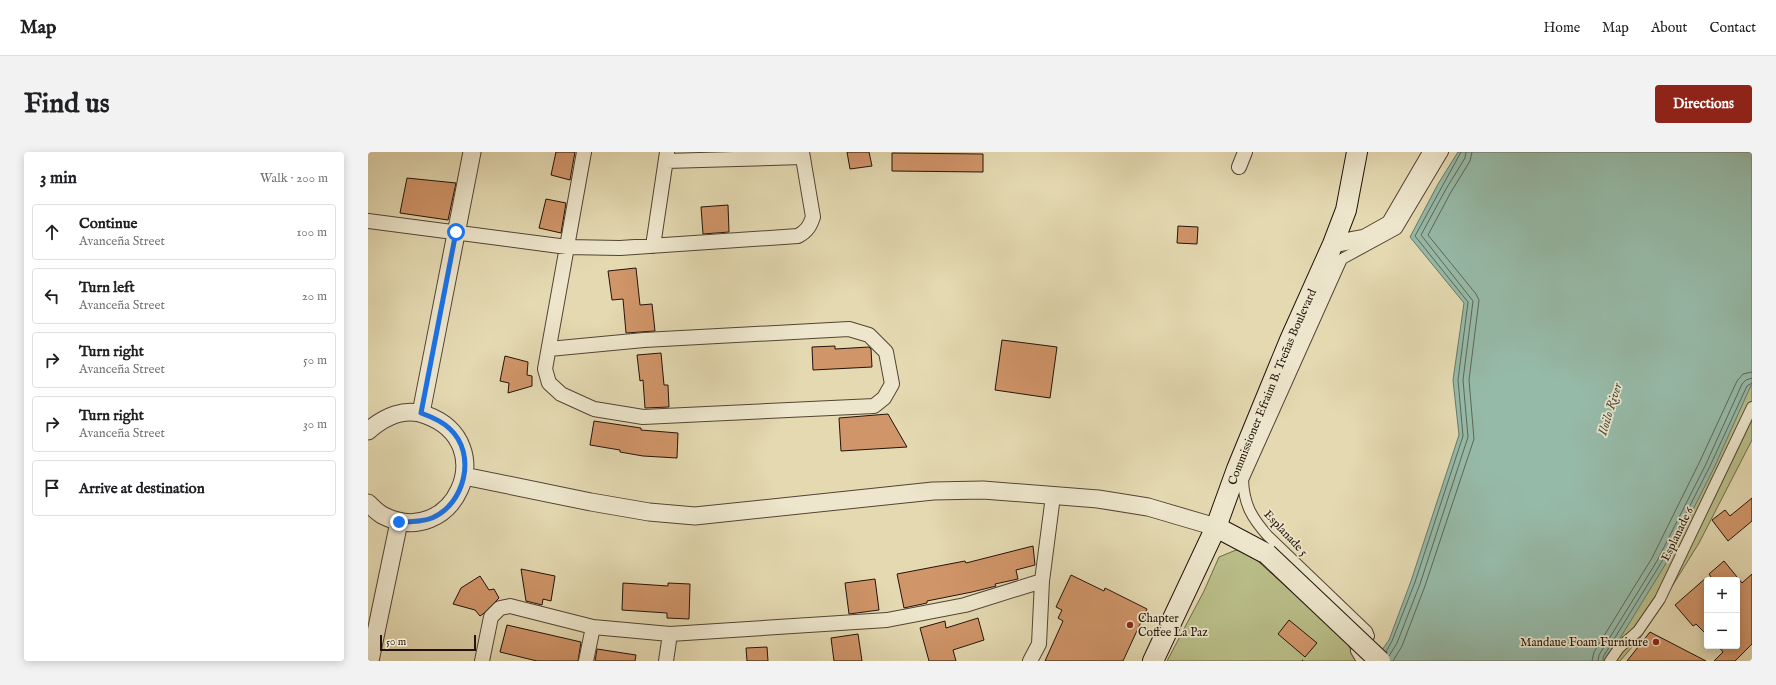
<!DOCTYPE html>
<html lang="en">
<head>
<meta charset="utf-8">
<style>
	body { margin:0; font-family:"IM FELL English",serif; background:#f2f2f2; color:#202124 }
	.controls { position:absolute; right:12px; bottom:12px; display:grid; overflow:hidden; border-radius:4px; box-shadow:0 2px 10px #0003 }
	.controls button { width:36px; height:36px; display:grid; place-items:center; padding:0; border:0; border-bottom:1px solid #e0e0e0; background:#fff; color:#202124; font:20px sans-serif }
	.scale { position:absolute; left:12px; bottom:10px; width:96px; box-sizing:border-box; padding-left:4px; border:2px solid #23130a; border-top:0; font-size:11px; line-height:14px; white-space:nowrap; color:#23130a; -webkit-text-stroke:3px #ede6cc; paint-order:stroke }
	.stop { position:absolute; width:12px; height:12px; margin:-9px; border:3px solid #1a73e8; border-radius:50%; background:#fff }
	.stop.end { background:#1a73e8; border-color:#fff; box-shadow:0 1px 4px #0008 }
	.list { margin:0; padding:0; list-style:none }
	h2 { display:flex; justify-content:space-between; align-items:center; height:52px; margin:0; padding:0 16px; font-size:17px }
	h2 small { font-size:13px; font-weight:400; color:#757577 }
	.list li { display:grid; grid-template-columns:26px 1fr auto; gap:12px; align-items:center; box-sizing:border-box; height:56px; margin:0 8px 8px; padding:0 8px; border:1px solid #e0e0e0; border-radius:4px }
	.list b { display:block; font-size:15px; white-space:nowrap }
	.list p { margin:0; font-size:13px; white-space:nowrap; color:#757577 }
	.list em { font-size:13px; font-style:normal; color:#757577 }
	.icon { flex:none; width:22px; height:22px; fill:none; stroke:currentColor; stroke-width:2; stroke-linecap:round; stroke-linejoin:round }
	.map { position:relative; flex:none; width:1384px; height:509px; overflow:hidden; border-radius:4px }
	header { display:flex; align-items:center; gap:24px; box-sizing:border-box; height:56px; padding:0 20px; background:#fff; border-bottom:1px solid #e0e0e0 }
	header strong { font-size:19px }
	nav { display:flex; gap:22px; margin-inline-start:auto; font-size:14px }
	.intro { display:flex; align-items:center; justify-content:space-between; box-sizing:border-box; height:96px; padding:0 24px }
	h1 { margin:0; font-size:28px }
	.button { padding:10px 18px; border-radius:4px; background:#8f2418; color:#fff; font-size:14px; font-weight:700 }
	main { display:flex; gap:24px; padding:0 24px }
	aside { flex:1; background:#fff; border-radius:4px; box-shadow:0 2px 10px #0003 }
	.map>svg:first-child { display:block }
	.green { fill:#b9be88; stroke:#6e6849 }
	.water { fill:#96baa8; stroke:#687769 }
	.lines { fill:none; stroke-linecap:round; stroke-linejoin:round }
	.shore { stroke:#5c6659; stroke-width:1 }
	.building { fill:#d09569; stroke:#23130a }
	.pedestrian-casing { stroke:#534434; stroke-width:12 }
	.minor-casing { stroke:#534434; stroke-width:16 }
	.tertiary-casing { stroke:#534434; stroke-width:19 }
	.secondary-casing { stroke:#23130a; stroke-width:22 }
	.path { stroke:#23130a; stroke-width:2.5; stroke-dasharray:1 2; stroke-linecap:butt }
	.pedestrian { stroke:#ede6cc; stroke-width:10 }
	.minor { stroke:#ede6cc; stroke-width:14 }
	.tertiary { stroke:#ede6cc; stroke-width:17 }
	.secondary { stroke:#ede6cc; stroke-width:20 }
	.secondary-bridge-casing { stroke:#23130a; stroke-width:22; stroke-linecap:butt }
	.secondary-bridge { stroke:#ede6cc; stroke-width:20 }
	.route { stroke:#1a73e8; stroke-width:5 }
	.poi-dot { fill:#8f2418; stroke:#ede6cc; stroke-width:1.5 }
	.labels { text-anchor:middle; stroke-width:3.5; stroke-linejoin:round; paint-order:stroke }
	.street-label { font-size:12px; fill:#23130a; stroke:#ede6cc }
	.poi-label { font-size:12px; fill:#23130a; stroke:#ede6cc; text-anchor:start }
	.water-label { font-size:13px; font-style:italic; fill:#4b4d41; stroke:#ede6cc }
</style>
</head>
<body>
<header>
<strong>Map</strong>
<nav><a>Home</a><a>Map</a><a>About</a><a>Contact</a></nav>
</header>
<div class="intro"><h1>Find us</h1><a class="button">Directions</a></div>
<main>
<aside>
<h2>3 min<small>Walk · 200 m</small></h2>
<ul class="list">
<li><svg class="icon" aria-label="ahead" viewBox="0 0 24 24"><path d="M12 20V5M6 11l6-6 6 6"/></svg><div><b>Continue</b><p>Avanceña Street</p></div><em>100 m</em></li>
<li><svg class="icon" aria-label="left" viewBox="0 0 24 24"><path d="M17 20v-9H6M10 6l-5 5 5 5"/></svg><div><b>Turn left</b><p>Avanceña Street</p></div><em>20 m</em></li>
<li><svg class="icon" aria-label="right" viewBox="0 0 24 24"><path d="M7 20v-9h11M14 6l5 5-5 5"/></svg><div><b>Turn right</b><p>Avanceña Street</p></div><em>50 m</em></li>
<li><svg class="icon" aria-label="right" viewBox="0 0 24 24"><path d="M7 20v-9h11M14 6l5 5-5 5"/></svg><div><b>Turn right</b><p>Avanceña Street</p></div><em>30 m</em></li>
<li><svg class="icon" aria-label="arrive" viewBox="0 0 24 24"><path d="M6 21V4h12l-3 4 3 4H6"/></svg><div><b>Arrive at destination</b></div></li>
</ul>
</aside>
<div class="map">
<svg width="1384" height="509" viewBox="0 0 1384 509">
	<rect width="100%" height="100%" fill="#e4d9b1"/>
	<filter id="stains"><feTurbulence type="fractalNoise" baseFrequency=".005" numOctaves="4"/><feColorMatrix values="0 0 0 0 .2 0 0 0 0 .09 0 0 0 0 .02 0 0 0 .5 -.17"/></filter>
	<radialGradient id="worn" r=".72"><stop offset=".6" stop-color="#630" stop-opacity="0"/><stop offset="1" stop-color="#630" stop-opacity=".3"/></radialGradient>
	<path class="green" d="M1384 216V288L1331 391 1272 486 1252 509H1231Z
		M868 398 883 403 978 489 989 509H799L836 439 851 405Z"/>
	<path class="water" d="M1090 0H1384V231L1346 316 1297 413 1238 509H1006L1021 488 1043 429 1091 283 1085 228 1096 151 1042 85 1070 32Z"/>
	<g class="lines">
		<path class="shore" d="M1018 500 1024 489 1047 430 1095 284 1090 228 1100 150 1047 84 1093 0
			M1021 504 1029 491 1052 432 1100 285 1095 228 1105 149 1053 83 1078 37 1097 6 1098 0
			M1025 509 1034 494 1057 434 1106 287 1101 228 1111 148 1108 142 1060 83 1083 40 1102 9 1104 0
			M1224 509 1226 500 1284 406 1332 309 1369 229 1375 222 1384 220
			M1230 509 1231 503 1289 409 1338 312 1374 232 1378 228 1384 226
			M1235 509V505L1293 411 1342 314 1379 234 1384 231"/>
	</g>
	<path class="building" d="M188 0H207L202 28 183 23Z
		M479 0H501L504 14 482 17Z
		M524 1 615 2V20L524 19Z
		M39 26 88 31 80 68 32 61Z
		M178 47 198 51 193 81 171 76Z
		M360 53 361 80 335 82 333 55Z
		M810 74 830 75 829 92 809 91Z
		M268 116 272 153 284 152 287 179 258 181 255 147 244 148 240 119Z
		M634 188 689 195 682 246 627 238Z
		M467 194V197L501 195 503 197 504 215 445 218 444 195Z
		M293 201 296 233H300L301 255 277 256 275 228 272 229 269 203Z
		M137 204 160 210 159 223 164 224V234L140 241 141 231 132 229Z
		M520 262 539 295 473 299 471 266Z
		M226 269 273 276V278L310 281 309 306 275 304 252 300V298L222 293Z
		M1384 346V369L1360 389 1344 368 1357 358 1362 364Z
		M665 394 667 413 648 418 650 427 627 432 628 434 604 440 559 449V451L536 456 529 422 597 409 598 411Z
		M1356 409 1374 431 1384 422V492L1367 509H1346L1355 500 1350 494H1369V428H1345L1341 422Z
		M153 417 187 424 183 449 175 447 174 453 158 449Z
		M703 423 736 439 737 436 779 457 755 509H677L695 469 690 466 694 458 688 455Z
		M112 424 121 438 126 437 131 446 115 462 112 464 107 458 85 452 93 436Z
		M1339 425V483L1328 472 1325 474 1307 453Z
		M507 427 511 458 481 462 477 431Z
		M255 431 300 434V431L322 432 321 467 299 466V461L254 458Z
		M610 466 616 488 585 498 588 509H561L552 476 577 469 578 476Z
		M921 468 949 491 937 505 910 482Z
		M139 473 213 490 210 509H169L132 500Z
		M1282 480 1338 509H1259Z
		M490 482 494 509H466L463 486Z
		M399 495 400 509H379L378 496Z
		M229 497 268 503 267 509H227Z"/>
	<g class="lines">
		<defs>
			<path id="pedestrian" d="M994 509 988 499 1001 484 999 479 900 384C884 366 876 353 875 328L974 107 1029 77 1075 0
				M1242 509 1251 496 1270 479 1292 447 1384 255"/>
			<path id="minor" d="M298 9 435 5
				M871 15 877 0
				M0 69 199 95 252 96 430 84C439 79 442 74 445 65L434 0
				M285 94 299 0
				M181 197 276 188 481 177 501 183 518 200 524 232 516 246 506 254 275 265 226 257 193 242 181 231 177 217 216 0
				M114 509 123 465 132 456 142 454 225 475 302 482 519 468 597 453 674 429
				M218 509 225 475
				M298 509 302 482
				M662 509 671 492 674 429 685 344"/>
			<path id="tertiary" d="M965 92 997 86 1022 72 1064 0
				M53 261 104 0
				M0 279C16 265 37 255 58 263 135 291 85 400 14 363 9 360 4 355 0 351
				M96 324 223 350 281 360 327 364 565 339 615 338 730 347 780 355 848 375
				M2 509 31 370"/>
			<g id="secondary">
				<path d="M848 375 899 402"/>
				<path id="s1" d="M785 509 848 375 869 317 922 188 965 92 978 58 989 0"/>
			</g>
		</defs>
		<use href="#pedestrian" class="pedestrian-casing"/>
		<use href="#minor" class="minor-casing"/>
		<use href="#tertiary" class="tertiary-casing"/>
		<use href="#secondary" class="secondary-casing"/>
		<path class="path" d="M934 509H935"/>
		<use href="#pedestrian" class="pedestrian"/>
		<use href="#minor" class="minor"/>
		<use href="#tertiary" class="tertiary"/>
		<use href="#secondary" class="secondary"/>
		<defs>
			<path id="secondary-bridge" d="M899 402 1012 509"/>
		</defs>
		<use href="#secondary-bridge" class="secondary-bridge-casing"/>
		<use href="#secondary-bridge" class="secondary-bridge"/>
	</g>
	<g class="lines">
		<path class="route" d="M31 370C42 370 54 370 64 366 97 352 109 302 82 277 74 269 64 265 53 261L88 80"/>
	</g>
	<g class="poi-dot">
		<circle cx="762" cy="473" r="4"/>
		<circle cx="1288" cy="490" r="4"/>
	</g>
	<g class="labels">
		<g class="street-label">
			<text dy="4" stroke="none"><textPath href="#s1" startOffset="299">Commissioner Efraim B. Treñas Boulevard</textPath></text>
			<text transform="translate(918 381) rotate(47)" y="4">Esplanade 5</text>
			<text transform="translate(1309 382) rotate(-64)" y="4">Esplanade 6</text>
		</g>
		<g class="poi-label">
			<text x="770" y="470">Chapter<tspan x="770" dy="14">Coffee La Paz</tspan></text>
			<text x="1280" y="494" text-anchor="end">Mandaue Foam Furniture</text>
		</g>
		<g class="water-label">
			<text transform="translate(1241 257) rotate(-73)" y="5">Iloilo River</text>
		</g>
	</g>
	<rect width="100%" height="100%" filter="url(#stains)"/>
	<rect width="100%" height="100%" fill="url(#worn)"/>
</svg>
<div class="controls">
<button>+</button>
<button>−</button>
</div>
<div class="scale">50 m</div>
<div class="stop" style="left:88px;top:80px"></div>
<div class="stop end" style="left:31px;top:370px"></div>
</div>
</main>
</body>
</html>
